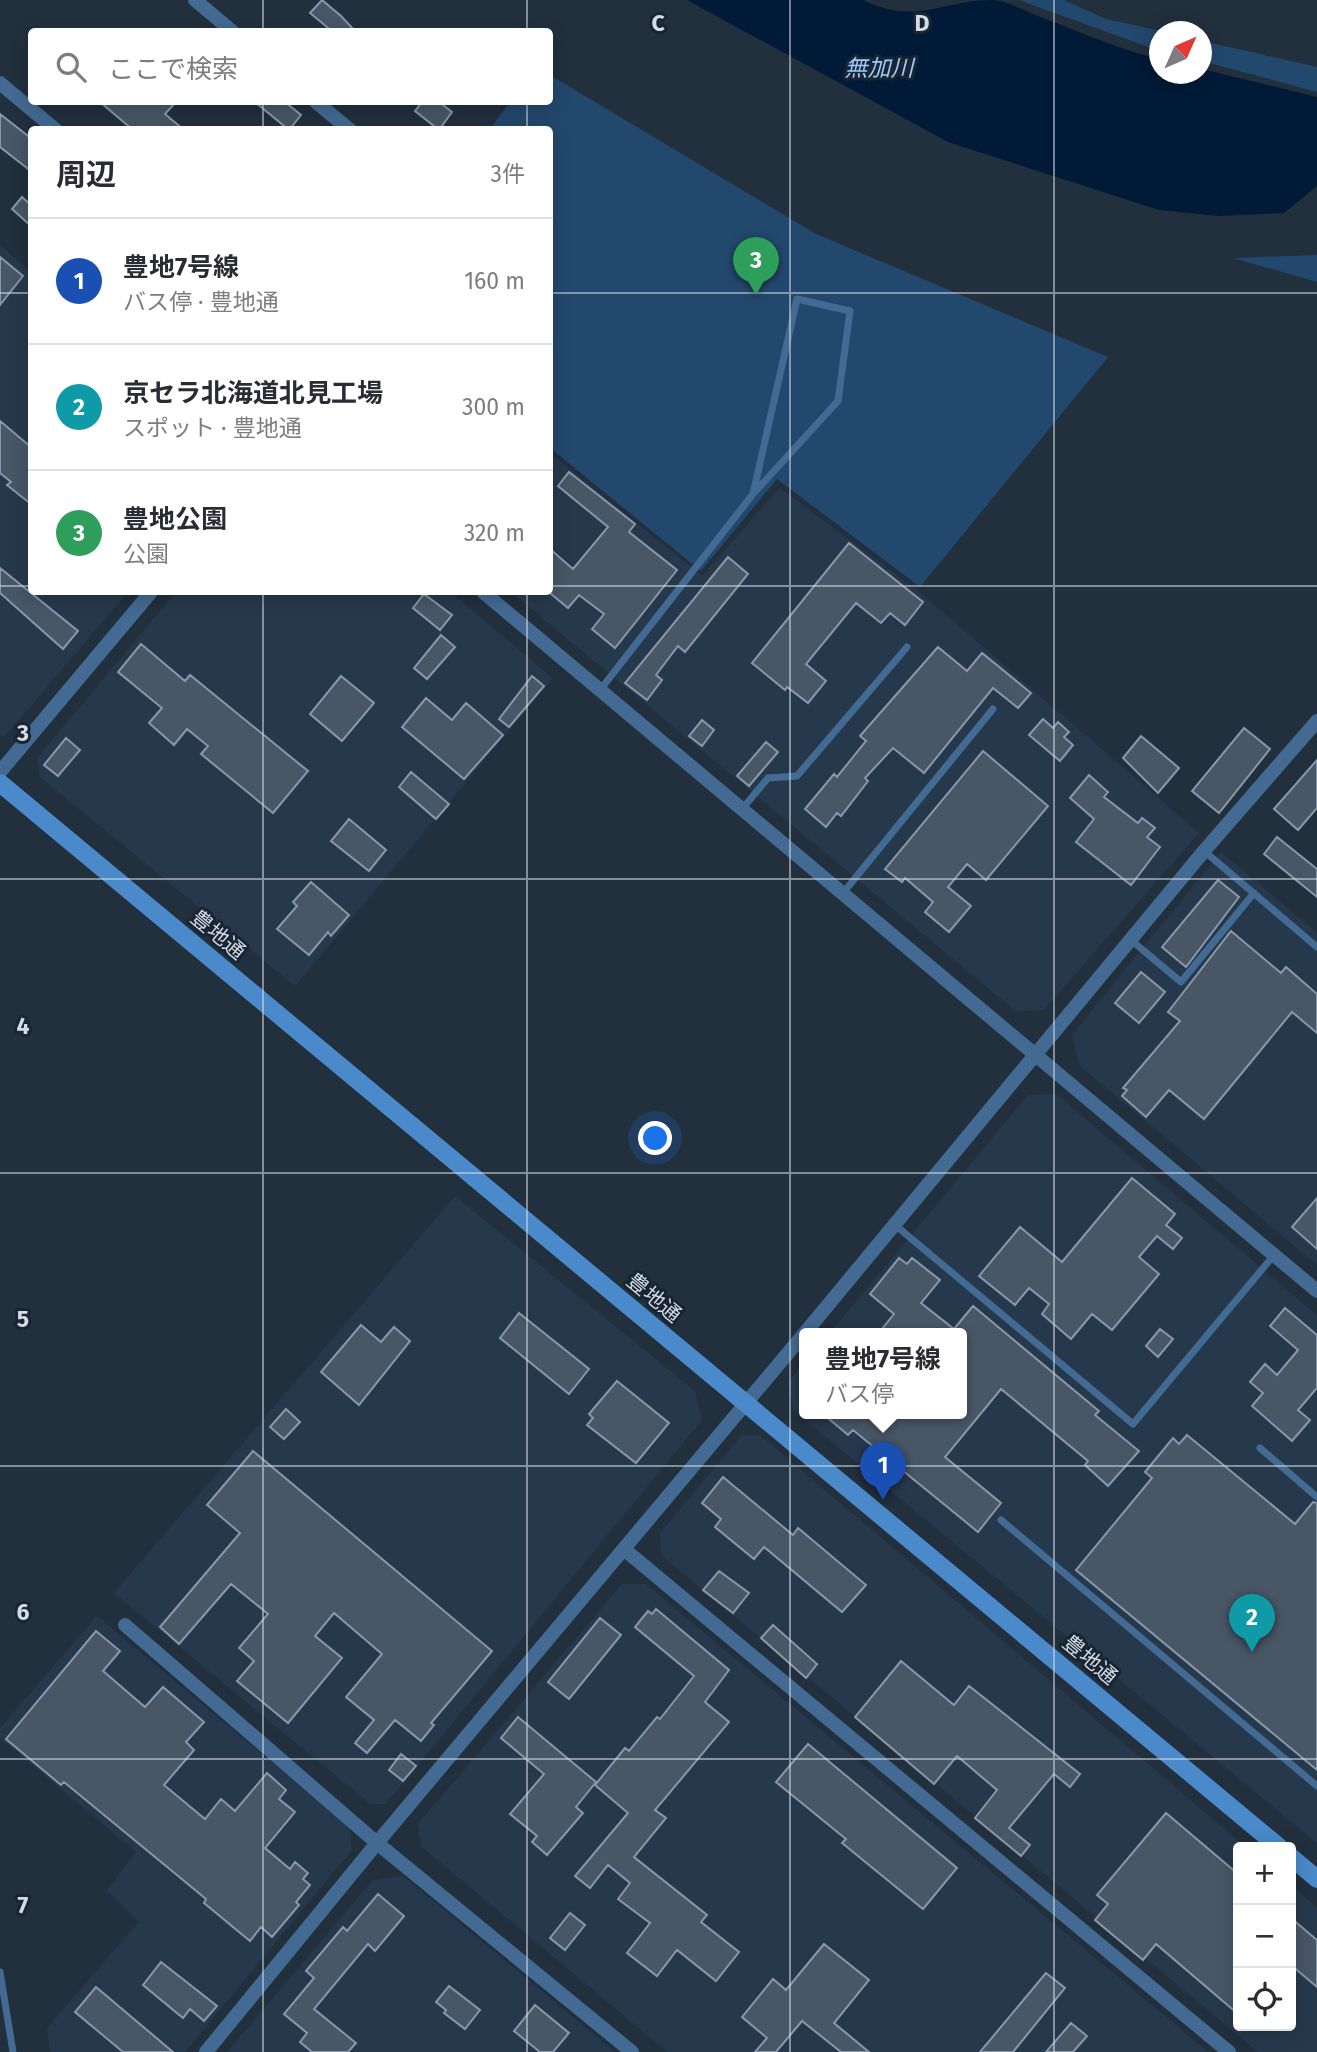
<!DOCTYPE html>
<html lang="ja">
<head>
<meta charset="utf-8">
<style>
	body { margin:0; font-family:"Fira Sans","Noto Sans JP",sans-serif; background:#f2f2f3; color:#2b2b33 }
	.controls { position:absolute; right:21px; bottom:21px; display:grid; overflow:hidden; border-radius:7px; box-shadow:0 4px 18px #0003 }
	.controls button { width:63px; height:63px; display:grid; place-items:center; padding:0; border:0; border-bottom:2px solid #e1e1e2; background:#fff; color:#2b2b33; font:35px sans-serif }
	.compass { position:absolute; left:1149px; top:21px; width:63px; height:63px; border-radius:50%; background:#fff; box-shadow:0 4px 18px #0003; rotate:45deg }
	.you { position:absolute; left:656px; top:1139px; width:24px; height:24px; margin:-18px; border:5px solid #fff; border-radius:50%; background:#1a73e8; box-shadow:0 0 0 10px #1a73e833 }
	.badge { display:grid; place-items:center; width:46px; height:46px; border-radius:50%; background:#ea580c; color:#fff; font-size:23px; font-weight:700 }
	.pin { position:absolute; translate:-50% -58px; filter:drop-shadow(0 2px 4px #0008) }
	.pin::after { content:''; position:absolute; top:37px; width:24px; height:21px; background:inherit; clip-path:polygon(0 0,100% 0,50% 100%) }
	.popup { position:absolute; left:799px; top:1328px; width:168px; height:91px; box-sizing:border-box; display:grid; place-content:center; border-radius:7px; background:#fff; filter:drop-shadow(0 2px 5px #0005); font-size:23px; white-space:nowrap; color:#7c7c81 }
	.popup b { font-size:26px; color:#2b2b33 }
	.popup::after { content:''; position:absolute; left:50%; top:100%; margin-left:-14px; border:14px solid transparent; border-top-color:#fff }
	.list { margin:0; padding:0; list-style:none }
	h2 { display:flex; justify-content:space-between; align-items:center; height:91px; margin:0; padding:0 28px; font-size:30px }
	h2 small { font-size:23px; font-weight:400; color:#7c7c81 }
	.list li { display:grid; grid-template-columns:46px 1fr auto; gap:21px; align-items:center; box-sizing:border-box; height:126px; padding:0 28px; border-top:2px solid #e1e1e2 }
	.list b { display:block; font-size:26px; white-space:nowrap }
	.list p { margin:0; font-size:23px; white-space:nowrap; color:#7c7c81 }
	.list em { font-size:23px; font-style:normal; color:#7c7c81 }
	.icon { flex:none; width:38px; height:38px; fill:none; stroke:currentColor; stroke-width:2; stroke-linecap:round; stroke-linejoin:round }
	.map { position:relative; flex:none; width:1317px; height:2052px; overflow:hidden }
	.search { position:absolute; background:#fff; box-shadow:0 4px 18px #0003; left:28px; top:28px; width:525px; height:77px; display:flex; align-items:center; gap:18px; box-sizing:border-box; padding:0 24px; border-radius:7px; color:#7c7c81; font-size:26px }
	.panel { position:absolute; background:#fff; box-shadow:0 4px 18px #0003; left:28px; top:126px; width:525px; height:469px; border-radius:7px }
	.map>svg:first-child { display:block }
	.built { fill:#26394c }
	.green { fill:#23486d }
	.water { fill:#001a37 }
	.building { fill:#485666; stroke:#8897a9; stroke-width:2 }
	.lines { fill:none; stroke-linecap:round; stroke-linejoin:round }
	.lane { stroke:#436a92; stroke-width:7 }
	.street { stroke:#436a92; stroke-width:14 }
	.secondary { stroke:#4a8aca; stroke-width:18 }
	.grid { fill:none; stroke:#d3dce5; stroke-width:2; stroke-opacity:0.55 }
	.labels { text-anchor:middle; stroke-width:6; stroke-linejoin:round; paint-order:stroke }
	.street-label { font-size:21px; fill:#d3dce5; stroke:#192533 }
	.water-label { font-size:23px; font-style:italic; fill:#9bc9fb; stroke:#192533 }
	.grid-label { font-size:23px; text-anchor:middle; font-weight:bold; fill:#d3dce5; stroke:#192533; stroke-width:6; stroke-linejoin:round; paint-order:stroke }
</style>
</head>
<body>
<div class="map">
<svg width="1317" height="2052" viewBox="0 0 1317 2052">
	<rect width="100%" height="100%" fill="#222f3d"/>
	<path class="built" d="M0 245 31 272 32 592H128L6 735 0 737Z
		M550 453 702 576 780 488 917 590 1199 833 1044 1010 1017 1012 511 592H550Z
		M176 592H450L553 678 295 986 40 777 37 758Z
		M1221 852 1317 933V1265L1079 1065 1072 1035Z
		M1056 1094 1317 1315V1843L794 1411 788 1382 804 1363V1414H962V1334H829L1028 1095Z
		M455 1196 695 1391 702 1420 386 1804H370L114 1593Z
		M742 1435H760L1246 1847H1238V2026H1291V1885L1317 1908V2052H1258L662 1556 660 1533Z
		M622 1584H646L1208 2052H667L421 1846 418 1824Z
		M97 1616 350 1828 352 1850 185 2052H50L47 2028 139 1922 107 1890 136 1852 0 1738V1728Z
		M403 1876 615 2052H227L373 1880Z"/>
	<path class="green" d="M1019 0H1064L1106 19 1161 31 1159 51Z
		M1202 41 1317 67V92L1202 61Z
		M550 75 816 234 1108 357 920 587 777 479 701 571 550 448V130H489L510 102H550Z
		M1317 255V282L1233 258Z"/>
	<path class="water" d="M687 0H863C917 26 941 0 993 0 1008 1 1024 11 1038 16 1078 31 1118 49 1159 59L1160 74H1202V69L1317 97V186L1284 213 1220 216 1159 210 948 142Z"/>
	<path class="building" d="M322 0 341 16 356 32H333L310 13Z
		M100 102H176L165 114 184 130H133Z
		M255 102H285L301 115 289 130Z
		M422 102H439L452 112 439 130 415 111Z
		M0 114 32 139V172L0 147Z
		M22 197 32 206V227L12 209Z
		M0 257 23 276 0 305Z
		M0 421 32 448V505L7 485 11 482 0 473Z
		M569 472 635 524 629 532 677 570 615 648 592 629 604 614 579 595 568 608 550 593V549L573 569 608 527 558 486Z
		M849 543 923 602 905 625 890 613 881 623 856 603 806 664 826 681 808 703 787 687 785 690 752 663Z
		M728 557 748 574 685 652 678 646 656 675 662 680 647 700 625 683Z
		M0 568 78 631 63 649 0 593Z
		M424 594 452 615 440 630 413 608Z
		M441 635 455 647 427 679 414 668Z
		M141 644 185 681 190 675 308 771 273 813 201 754 208 746 187 729 174 745 149 723 162 708 118 672Z
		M938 647 967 671 982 653 1031 693 1018 708 993 688 924 773 893 748 865 778 868 781 841 816 837 813 826 827 805 809 834 774 837 777 866 741 860 736Z
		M341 676 374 703 342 741 310 714Z
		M532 676 544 686 509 727 499 719Z
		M426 698 452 720 466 703 503 735 464 779 402 727Z
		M1043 719 1053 728 1058 722 1069 732 1064 737 1073 745 1060 761 1029 735Z
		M702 720 714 730 702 746 689 736Z
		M1244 728 1270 749 1219 813 1192 791Z
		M1141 736 1179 768 1158 793 1123 758Z
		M66 738 80 750 58 776 44 765Z
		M766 742 778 752 749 786 737 776Z
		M983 751 1048 806 986 880 967 864 948 887 971 906 949 932 925 912 933 902 905 878 902 882 885 869Z
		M1317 760V808L1298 830 1274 809Z
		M411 772 449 804 436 819 399 787Z
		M1089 775 1108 792 1104 797 1138 823 1142 818 1155 828 1147 837 1160 847 1131 885 1076 842 1094 819 1070 798Z
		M349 819 386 850 369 871 331 841Z
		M1277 837 1317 869V897L1264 854Z
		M1218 880 1239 897 1186 967 1162 947Z
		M311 882 349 915 331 936 328 932 309 955 277 929 297 906 293 902Z
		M1231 931 1281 973 1286 967 1317 994V1033L1292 1012 1204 1119 1169 1090 1146 1117 1122 1096 1127 1090 1123 1088 1180 1021 1168 1012Z
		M1141 972 1165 992 1139 1023 1115 1003Z
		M1132 1178 1175 1214 1166 1225 1182 1238 1173 1249 1157 1236 1139 1257 1159 1274 1112 1330 1092 1314 1071 1339 1042 1314 1049 1304 1029 1288 1015 1305 979 1276 1020 1227 1062 1262Z
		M1317 1198V1249L1292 1227Z
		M899 1258 907 1264 912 1258 940 1280 921 1303 954 1329 973 1306 1099 1411 1095 1415 1139 1451 1108 1486 1085 1465 1088 1461 1001 1389 945 1457 1001 1503 978 1532 853 1430 848 1435 823 1414H962V1334H878L894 1314 870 1294Z
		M1285 1308 1317 1335V1388L1298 1410 1310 1420 1292 1441 1252 1406 1263 1393 1250 1382 1265 1364 1277 1375 1298 1350 1270 1326Z
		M519 1313 589 1369 569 1394 500 1338Z
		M361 1325 381 1342 394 1327 410 1341 359 1405 321 1372Z
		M1160 1329 1173 1339 1158 1357 1146 1346Z
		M617 1381 669 1423 636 1463 587 1425 593 1418 589 1414Z
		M286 1409 300 1422 284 1439 270 1427Z
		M1187 1435 1295 1524 1313 1502 1317 1503V1770L1076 1570 1152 1478 1145 1472 1173 1438 1179 1444Z
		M253 1451 492 1651 431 1723 434 1725 421 1741 395 1720 367 1753 355 1743 374 1720 346 1697 382 1654 334 1613 315 1636 342 1658 288 1723 237 1681 254 1661 239 1648 268 1614 231 1584 179 1644 160 1627 240 1533 207 1505Z
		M723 1477 793 1535 798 1528 866 1585 842 1612 764 1547 754 1559 715 1527 721 1519 702 1503Z
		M719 1571 749 1593 733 1613 703 1590Z
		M656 1609 729 1670 705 1702 729 1722 655 1810 666 1818 634 1857 707 1915 701 1922 739 1952 716 1981 677 1950 657 1976 627 1953 650 1923 618 1899 630 1883 608 1865 590 1888 575 1876 628 1813 595 1785 625 1748 629 1751 657 1717 660 1719 694 1676 635 1627 648 1611 652 1614Z
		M600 1618 621 1635 569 1699 548 1682Z
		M773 1625 817 1664 806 1678 761 1638Z
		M96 1631 120 1651 103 1671 145 1707 163 1687 204 1722 186 1742 194 1750 164 1785 205 1819 221 1799 235 1811 267 1773 286 1790 279 1799 295 1812 265 1848 290 1869 295 1862 308 1873 303 1879 310 1885 296 1902 299 1905 272 1937 261 1927 250 1941 204 1903 206 1899 64 1782 61 1785 6 1739Z
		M901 1661 954 1705 969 1686 1080 1774 1070 1787 1054 1774 1009 1828 1030 1845 1021 1856 975 1818 997 1790 957 1756 934 1784 855 1717Z
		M518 1717 596 1782 576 1807 583 1813 547 1855 532 1842 537 1836 510 1814 544 1774 501 1738Z
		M808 1744 957 1868 923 1909 842 1843 846 1839 776 1782Z
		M401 1754 416 1766 403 1781 389 1770Z
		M1166 1813 1238 1874V2014L1156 1944 1143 1960 1095 1920 1108 1904 1097 1895Z
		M378 1894 404 1916 375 1951 368 1944 314 2009 356 2043 348 2052H312L300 2042 307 2033 284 2014 314 1978 306 1971 343 1927 347 1931Z
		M570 1913 585 1925 565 1950 550 1938Z
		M1291 1918 1317 1940V1987L1291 1965Z
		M824 1944 869 1980 834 2023 869 2052H841L802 2021 776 2052H755L767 2038 742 2017 773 1979 786 1990Z
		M161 1962 217 2006 204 2021 190 2009 183 2018 143 1985Z
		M1046 1973 1065 1988 1013 2052H980Z
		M449 1986 480 2010 465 2029 444 2013 446 2010 436 2002Z
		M96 1987 173 2052H123L75 2012Z
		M535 2005 569 2033 553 2052H540L514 2031Z
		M1071 2023 1087 2036 1073 2052H1046Z"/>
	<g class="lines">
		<path class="lane" d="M600 690 753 494 797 299 850 311 838 401 753 494
			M742 809 768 778 797 776 907 647
			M1204 851 1317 947
			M843 893 993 709
			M1131 940 1181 982 1254 893
			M895 1225 1133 1424 1274 1255
			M1260 1448 1317 1497
			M1001 1520 1317 1786
			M0 1972 13 2052"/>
		<path class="street" d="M195 0 233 32
			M0 83 56 130
			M316 102 350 130
			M483 592 1317 1291
			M0 772 151 592
			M804 1334 1204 851 1317 721
			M625 1550 1229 2052
			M125 1625 377 1843 632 2052
			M206 2052 377 1843 804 1334"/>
		<path class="secondary" d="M0 783 1279 1847
			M1291 1857 1317 1879"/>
	</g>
	<path class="grid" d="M263 0V32M527 0V32M790 0V2052M1054 0V2052M263 102V130M527 102V130M0 293H32M550 293H1317M0 586H32M550 586H1317M263 592V2052M527 592V2052M0 879H1317M0 1173H1317M0 1466H1317M0 1759H1317"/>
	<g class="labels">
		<g class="street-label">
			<text transform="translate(218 935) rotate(40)" y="7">豊地通</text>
			<text transform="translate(654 1298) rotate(40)" y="7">豊地通</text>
			<text transform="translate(1090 1660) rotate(40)" y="7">豊地通</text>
		</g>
		<g class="water-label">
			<text x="879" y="76">無加川</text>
		</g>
	</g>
	<g class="grid-label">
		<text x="658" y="31">C</text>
		<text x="922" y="31">D</text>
		<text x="23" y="741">3</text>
		<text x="23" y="1034">4</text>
		<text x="23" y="1327">5</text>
		<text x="23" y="1620">6</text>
		<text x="23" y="1913">7</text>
	</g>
</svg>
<div class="controls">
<button>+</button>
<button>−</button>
<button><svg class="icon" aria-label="locate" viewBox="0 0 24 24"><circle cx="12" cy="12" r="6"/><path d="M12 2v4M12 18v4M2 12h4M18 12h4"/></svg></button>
</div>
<svg class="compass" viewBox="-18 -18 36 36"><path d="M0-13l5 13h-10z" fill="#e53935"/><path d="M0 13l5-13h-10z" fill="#7c7c81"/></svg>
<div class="you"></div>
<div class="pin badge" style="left:883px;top:1500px;background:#1a4fb4">1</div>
<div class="popup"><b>豊地7号線</b>バス停</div>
<div class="pin badge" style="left:1252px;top:1652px;background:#0f9aa8">2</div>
<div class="pin badge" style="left:756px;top:295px;background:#2e9e5b">3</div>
<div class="search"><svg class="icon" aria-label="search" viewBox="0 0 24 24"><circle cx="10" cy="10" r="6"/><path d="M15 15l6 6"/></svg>ここで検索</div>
<section class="panel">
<h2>周辺<small>3件</small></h2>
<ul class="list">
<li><span class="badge" style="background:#1a4fb4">1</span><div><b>豊地7号線</b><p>バス停 · 豊地通</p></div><em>160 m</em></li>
<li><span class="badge" style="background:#0f9aa8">2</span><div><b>京セラ北海道北見工場</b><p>スポット · 豊地通</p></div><em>300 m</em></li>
<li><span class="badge" style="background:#2e9e5b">3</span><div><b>豊地公園</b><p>公園</p></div><em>320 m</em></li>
</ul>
</section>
</div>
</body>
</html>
